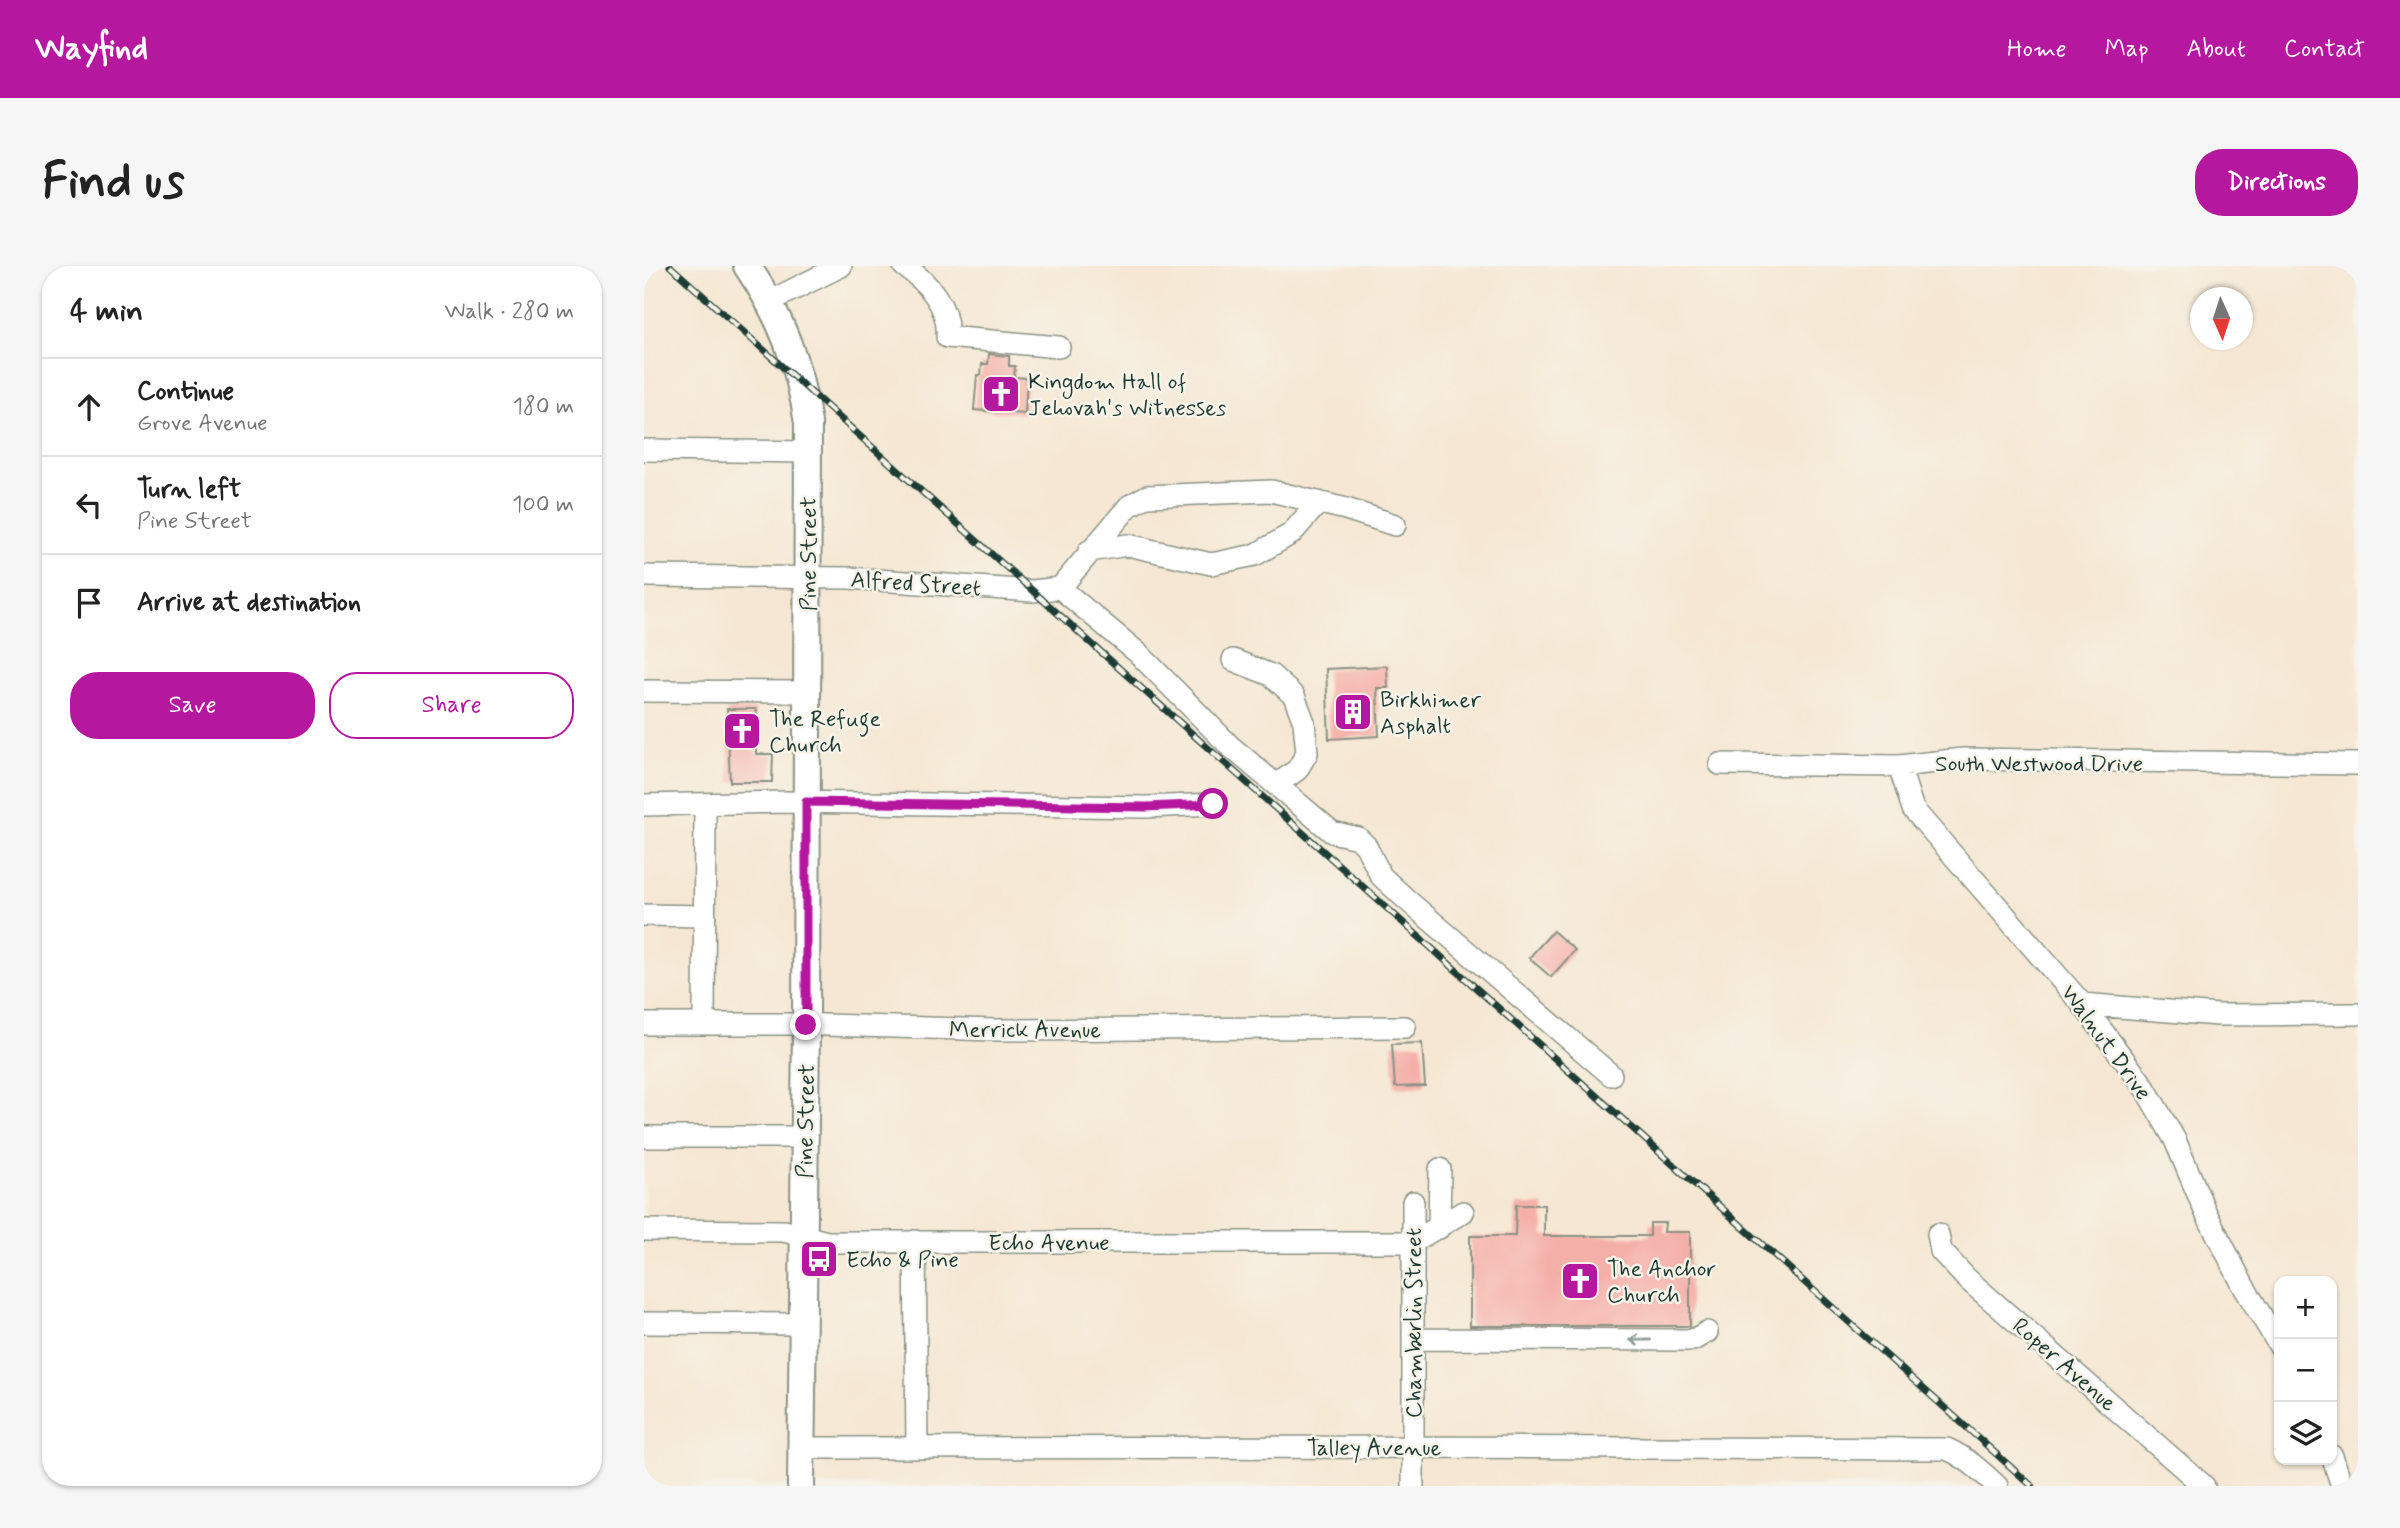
<!DOCTYPE html>
<html lang="en">
<head>
<meta charset="utf-8">
<style>
	body { margin:0; font-family:Mynerve,sans-serif; background:#f6f6f6; color:#222 }
	.controls { position:absolute; right:21px; bottom:21px; display:grid; overflow:hidden; border-radius:14px; box-shadow:0 2px 5px #0004 }
	.controls button { width:63px; height:63px; display:grid; place-items:center; padding:0; border:0; border-bottom:2px solid #e0e0e0; background:#fff; color:#222; font:35px sans-serif }
	.compass { position:absolute; left:1546px; top:21px; width:63px; height:63px; border-radius:50%; background:#fff; box-shadow:0 2px 5px #0004; rotate:177deg }
	.stop { position:absolute; width:21px; height:21px; margin:-16px; border:5px solid #b5179e; border-radius:50%; background:#fff }
	.stop.end { background:#b5179e; border-color:#fff; box-shadow:0 2px 7px #0008 }
	.list { margin:0; padding:0; list-style:none }
	h2 { display:flex; justify-content:space-between; align-items:center; height:91px; margin:0; padding:0 28px; font-size:30px }
	h2 small { font-size:23px; font-weight:400; color:#767676 }
	.list li { display:grid; grid-template-columns:46px 1fr auto; gap:21px; align-items:center; box-sizing:border-box; height:98px; padding:0 28px; border-top:2px solid #e0e0e0 }
	.list b { display:block; font-size:26px; white-space:nowrap }
	.list p { margin:0; font-size:23px; white-space:nowrap; color:#767676 }
	.list em { font-size:23px; font-style:normal; color:#767676 }
	.actions { display:flex; gap:14px; padding:21px 28px }
	.actions a { flex:1; padding:16px 0; border:2px solid #b5179e; border-radius:28px; text-align:center; font-size:24px; color:#b5179e }
	.actions .main { background:#b5179e; color:#fff }
	.icon { flex:none; width:38px; height:38px; fill:none; stroke:currentColor; stroke-width:2; stroke-linecap:round; stroke-linejoin:round }
	.map { position:relative; flex:none; width:1714px; height:1220px; overflow:hidden; border-radius:28px }
	header { display:flex; align-items:center; gap:42px; box-sizing:border-box; height:98px; padding:0 35px; background:#b5179e; color:#fff }
	header strong { font-size:33px }
	nav { display:flex; gap:38px; margin-inline-start:auto; font-size:24px }
	.intro { display:flex; align-items:center; justify-content:space-between; box-sizing:border-box; height:168px; padding:0 42px }
	h1 { margin:0; font-size:49px }
	.button { padding:18px 32px; border-radius:28px; background:#b5179e; color:#fff; font-size:24px; font-weight:700 }
	main { display:flex; gap:42px; padding:0 42px }
	aside { flex:1; background:#fff; border-radius:28px; box-shadow:0 2px 5px #0004 }
	.map>svg:first-child { display:block }
	.building { fill:#f5afa9 }
	.lines { fill:none; stroke-linecap:round; stroke-linejoin:round }
	.minor-casing { stroke:#8a9284; stroke-width:24 }
	.major-casing { stroke:#8a9284; stroke-width:30 }
	.minor { stroke:#fff; stroke-width:21 }
	.major { stroke:#fff; stroke-width:26 }
	.rail-casing { stroke:#1f3d34; stroke-width:7 }
	.rail { stroke:#f7f3e8; stroke-width:4.5; stroke-dasharray:13; stroke-linecap:butt }
	.oneway { stroke:#8f9e9a }
	.route { stroke:#b5179e; stroke-width:9 }
	.labels { text-anchor:middle; stroke-width:5; stroke-linejoin:round; paint-order:stroke }
	.poi-label { font-size:23px; fill:#1f3d34; stroke:#f7f3e8; text-anchor:start }
	.street-label { font-size:23px; fill:#1f3d34; stroke:#f7f3e8 }
</style>
</head>
<body>
<header>
<strong>Wayfind</strong>
<nav><a>Home</a><a>Map</a><a>About</a><a>Contact</a></nav>
</header>
<div class="intro"><h1>Find us</h1><a class="button">Directions</a></div>
<main>
<aside>
<h2>4 min<small>Walk · 280 m</small></h2>
<ul class="list">
<li><svg class="icon" aria-label="ahead" viewBox="0 0 24 24"><path d="M12 20V5M6 11l6-6 6 6"/></svg><div><b>Continue</b><p>Grove Avenue</p></div><em>180 m</em></li>
<li><svg class="icon" aria-label="left" viewBox="0 0 24 24"><path d="M17 20v-9H6M10 6l-5 5 5 5"/></svg><div><b>Turn left</b><p>Pine Street</p></div><em>100 m</em></li>
<li><svg class="icon" aria-label="arrive" viewBox="0 0 24 24"><path d="M6 21V4h12l-3 4 3 4H6"/></svg><div><b>Arrive at destination</b></div></li>
</ul>
<div class="actions"><a class="main">Save</a><a>Share</a></div>
</aside>
<div class="map">
<svg width="1714" height="1220" viewBox="0 0 1714 1220">
	<rect width="100%" height="100%" fill="#f7f3e8"/>
	<filter id="ink" filterUnits="userSpaceOnUse"><feTurbulence type="fractalNoise" baseFrequency=".0143" numOctaves="2"/><feDisplacementMap in="SourceGraphic" scale="14" xChannelSelector="R" yChannelSelector="G"/><feConvolveMatrix kernelMatrix="1 2 1 2 8 2 1 2 1" color-interpolation-filters="sRGB"/></filter>
	<filter id="wash" filterUnits="userSpaceOnUse"><feTurbulence type="fractalNoise" baseFrequency=".00686" numOctaves="4" result="noise"/><feDisplacementMap in="SourceGraphic" scale="28" xChannelSelector="R" yChannelSelector="G"/><feGaussianBlur stdDeviation="1.57" result="paint"/><feColorMatrix in="noise" values="0 0 0 0 0 0 0 0 0 0 0 0 0 0 0 0 0 1.4 0 .05"/><feComposite in="paint" operator="in"/></filter>
	<g filter="url(#wash)">
		<rect width="100%" height="100%" fill="#f5e7d3"/>
		<g id="blocks">
			<path class="building" d="M345 88 365 90V100H371L370 111 383 112 381 148 330 144 333 109H337L338 98H344Z
				M743 400 744 422H733L735 470 685 473 682 403Z
				M83 443H112V488H129L128 516H86Z
				M909 665 931 684 907 711 885 692Z
				M778 777 781 820 751 821 748 778Z
				M872 939H900V970H1006V957H1021L1020 966H1046V1060H826V970H871Z"/>
		</g>
	</g>
	<g filter="url(#ink)">
		<use href="#blocks" fill-opacity="0" stroke="#8a9284" stroke-width="2"/>
		<g class="lines">
			<defs>
				<path id="minor" d="M260 0C284 16 306 41 303 71L415 81
					M126 35 197 0
					M0 184 164 186
					M445 285 484 279 567 298 611 289 647 268 675 236
					M0 310 205 312 388 325 416 322 494 387 586 480 688 566 714 572 722 580 737 610 763 634 967 809
					M416 322 485 240 503 230 627 225 702 243 751 259
					M589 394 627 409 650 430 660 456 663 487 653 504 632 519
					M0 425 163 426
					M1076 498 1255 500 1319 493 1714 498
					M1255 500 1269 543 1438 738 1499 819 1531 874 1561 945 1600 1021 1635 1079
					M0 539 142 536 502 541 569 538
					M0 649 61 650
					M1438 738 1574 749 1714 748
					M0 758H147L352 764 761 761
					M60 758 61 538
					M0 871H161
					M795 962 796 903
					M0 964 140 965 183 976H769L819 946
					M1294 968 1297 985 1322 1012 1560 1220
					M271 975 273 1182
					M0 1057 158 1058
					M770 1073 1049 1074 1063 1066
					M157 1182 769 1181 1303 1183C1323 1192 1337 1205 1353 1220
					M1688 1190 1698 1220
					M769 1220V936"/>
				<path id="major" d="M103 0C137 50 155 97 164 157L162 759 157 1220"/>
			</defs>
			<use href="#minor" class="minor-casing"/>
			<use href="#major" class="major-casing"/>
			<use href="#minor" class="minor"/>
			<use href="#major" class="major"/>
			<defs>
				<path id="rail" d="M26 0 1388 1220"/>
			</defs>
			<use href="#rail" class="rail-casing"/>
			<use href="#rail" class="rail"/>
		</g>
		<defs><path id="oneway-shaft" d="M-6 0H5M1.5-3L5.5 0L1.5 3" fill="none" stroke-width="1.6" stroke-linecap="round" stroke-linejoin="round" transform="scale(1.75)"/></defs>
		<use class="oneway" href="#oneway-shaft" transform="translate(996 1074) rotate(-180)"/>
	</g>
	<g class="lines" filter="url(#ink)">
		<path class="route" d="M162 759V536L502 541 569 538"/>
	</g>
	<defs>
		<symbol id="church-square" viewBox="-11 -11 22 22"><rect x="-9" y="-9" width="18" height="18" rx="4" fill="#b5179e" stroke="#f7f3e8"/><path d="M-1.2-6h2.4v3.5h3.3v2.4h-3.3V6h-2.4V-.1h-3.3v-2.4h3.3Z" fill="#fff"/></symbol>
		<symbol id="building-square" viewBox="-11 -11 22 22"><rect x="-9" y="-9" width="18" height="18" rx="4" fill="#b5179e" stroke="#f7f3e8"/><path d="M-4-6H4V6H1V3H-1V6H-4ZM-2.5-4.3h1.7v1.8h-1.7ZM.8-4.3h1.7v1.8H.8ZM-2.5-1h1.7V.8h-1.7ZM.8-1h1.7V.8H.8Z" fill="#fff"/></symbol>
		<symbol id="bus-square" viewBox="-11 -11 22 22"><rect x="-9" y="-9" width="18" height="18" rx="4" fill="#b5179e" stroke="#f7f3e8"/><path d="M-5-6H5V4H4V6H2V4H-2V6H-4V4H-5ZM-3.5-4V0h7V-4ZM-3.5 1.2v1.5H-2V1.2ZM2 1.2v1.5H3.5V1.2Z" fill="#fff"/></symbol>
	</defs>
	<g fill-rule="evenodd">
		<use href="#church-square" x="335" y="106" width="44" height="44"/>
		<use href="#building-square" x="687" y="424" width="44" height="44"/>
		<use href="#church-square" x="76" y="443" width="44" height="44"/>
		<use href="#bus-square" x="153" y="971" width="44" height="44"/>
		<use href="#church-square" x="914" y="993" width="44" height="44"/>
	</g>
	<g class="labels">
		<g class="poi-label">
			<text x="384" y="123">Kingdom Hall of<tspan x="384" dy="26">Jehovah's Witnesses</tspan></text>
			<text x="736" y="441">Birkhimer<tspan x="736" dy="26">Asphalt</tspan></text>
			<text x="125" y="460">The Refuge<tspan x="125" dy="26">Church</tspan></text>
			<text x="202" y="1001">Echo &amp; Pine</text>
			<text x="963" y="1010">The Anchor<tspan x="963" dy="26">Church</tspan></text>
		</g>
		<g class="street-label">
			<text transform="translate(164 288) rotate(-90)" y="8">Pine Street</text>
			<text transform="translate(272 317) rotate(4)" y="8">Alfred Street</text>
			<text x="1395" y="505">South Westwood Drive</text>
			<text x="381" y="771">Merrick Avenue</text>
			<text transform="translate(1463 776) rotate(54)" y="8">Walnut Drive</text>
			<text transform="translate(161 855) rotate(-89)" y="8">Pine Street</text>
			<text x="405" y="984">Echo Avenue</text>
			<text transform="translate(769 1057) rotate(-90)" y="8">Chamberlin Street</text>
			<text transform="translate(1421 1098) rotate(41)" y="8">Roper Avenue</text>
			<text x="730" y="1189">Talley Avenue</text>
		</g>
	</g>
</svg>
<div class="controls">
<button>+</button>
<button>−</button>
<button><svg class="icon" aria-label="layers" viewBox="0 0 24 24"><path d="M12 4l9 5-9 5-9-5zM3 14l9 5 9-5"/></svg></button>
</div>
<svg class="compass" viewBox="-18 -18 36 36"><path d="M0-13l5 13h-10z" fill="#e53935"/><path d="M0 13l5-13h-10z" fill="#767676"/></svg>
<div class="stop" style="left:569px;top:538px"></div>
<div class="stop end" style="left:162px;top:759px"></div>
</div>
</main>
</body>
</html>
